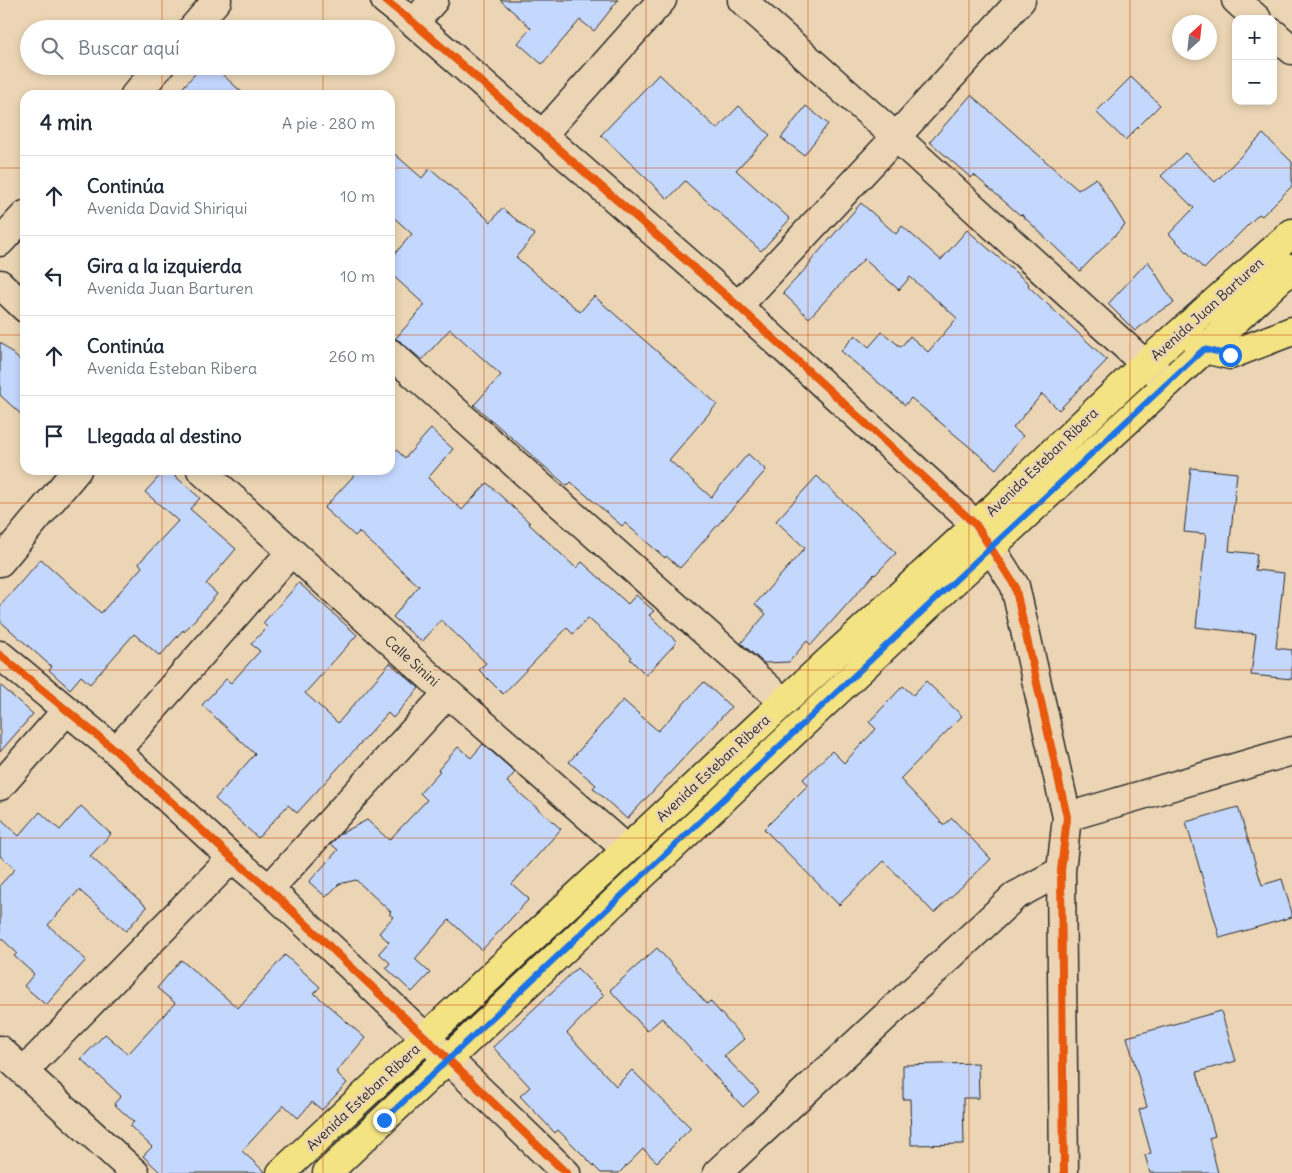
<!DOCTYPE html>
<html lang="es">
<head>
<meta charset="utf-8">
<style>
	body { margin:0; font-family:Delius,sans-serif; background:#f2f2f3; color:#1f2937 }
	.controls { position:absolute; right:15px; top:15px; display:grid; overflow:hidden; border-radius:10px; box-shadow:0 2px 8px #0003 }
	.controls button { width:45px; height:45px; display:grid; place-items:center; padding:0; border:0; border-bottom:1px solid #e0e1e3; background:#fff; color:#1f2937; font:25px sans-serif }
	.compass { position:absolute; left:1172px; top:15px; width:45px; height:45px; border-radius:50%; background:#fff; box-shadow:0 2px 8px #0003; rotate:27deg }
	.stop { position:absolute; width:15px; height:15px; margin:-11px; border:4px solid #1a73e8; border-radius:50%; background:#fff }
	.stop.end { background:#1a73e8; border-color:#fff; box-shadow:0 1px 5px #0008 }
	.list { margin:0; padding:0; list-style:none }
	h2 { display:flex; justify-content:space-between; align-items:center; height:65px; margin:0; padding:0 20px; font-size:21px }
	h2 small { font-size:16px; font-weight:400; color:#747a83 }
	.list li { display:grid; grid-template-columns:32px 1fr auto; gap:15px; align-items:center; box-sizing:border-box; height:80px; padding:0 20px; border-top:1px solid #e0e1e3 }
	.list b { display:block; font-size:19px; white-space:nowrap }
	.list p { margin:0; font-size:16px; white-space:nowrap; color:#747a83 }
	.list em { font-size:16px; font-style:normal; color:#747a83 }
	.icon { flex:none; width:28px; height:28px; fill:none; stroke:currentColor; stroke-width:2; stroke-linecap:round; stroke-linejoin:round }
	.map { position:relative; flex:none; width:1292px; height:1173px; overflow:hidden }
	.search { position:absolute; background:#fff; box-shadow:0 2px 8px #0003; left:20px; top:20px; width:375px; height:55px; display:flex; align-items:center; gap:12px; box-sizing:border-box; padding:0 18px; border-radius:28px; color:#747a83; font-size:19px }
	.panel { position:absolute; background:#fff; box-shadow:0 2px 8px #0003; left:20px; top:90px; width:375px; height:385px; border-radius:15px }
	.map>svg:first-child { display:block }
	.building { fill:#c4d7fd; stroke:#2b2b2b }
	.lines { fill:none; stroke-linecap:round; stroke-linejoin:round }
	.minor-casing { stroke:#2b2b2b; stroke-width:31 }
	.major-casing { stroke:#2b2b2b; stroke-width:31 }
	.minor { stroke:#ebd5b4; stroke-width:28 }
	.major { stroke:#f4e382; stroke-width:28 }
	.cycleway-casing { stroke:#ebd5b4; stroke-width:11 }
	.cycleway { stroke:#e8590c; stroke-width:8 }
	.route { stroke:#1a73e8; stroke-width:6 }
	.grid { fill:none; stroke:#cc5211; stroke-width:1; stroke-opacity:0.55 }
	.labels { text-anchor:middle; stroke-width:5; stroke-linejoin:round; paint-order:stroke }
	.street-label { font-size:14px; fill:#2b2b2b; stroke:#ebd5b4 }
</style>
</head>
<body>
<div class="map">
<svg width="1292" height="1173" viewBox="0 0 1292 1173">
	<rect width="100%" height="100%" fill="#ebd5b4"/>
	<filter id="ink" filterUnits="userSpaceOnUse"><feTurbulence type="fractalNoise" baseFrequency=".02" numOctaves="2"/><feDisplacementMap in="SourceGraphic" scale="10" xChannelSelector="R" yChannelSelector="G"/><feConvolveMatrix kernelMatrix="1 2 1 2 8 2 1 2 1" color-interpolation-filters="sRGB"/></filter>
	<g filter="url(#ink)">
		<path class="building" d="M500 0H618L594 31 580 20 542 64 518 43 531 28Z
			M202 66H213L245 95H176Z
			M659 74 717 129 739 106 770 135 736 170 790 219 761 251 685 181 668 199 601 135Z
			M1131 77 1160 105 1125 140 1096 112Z
			M971 95 1078 190 1096 178 1125 225 1080 271 1021 214 1020 215 974 175 971 178 930 142Z
			M806 106 828 124 804 155 781 138Z
			M1263 134 1292 162V186L1262 216 1259 214 1204 269 1169 234 1194 208 1161 176 1185 153 1215 182Z
			M390 150 422 178 430 168 491 222 502 208 535 235 516 257 580 312 594 296 717 404 669 460 711 497 748 454 766 470 680 568 666 556 665 558 625 523 622 526 571 482 567 486 474 405 501 375 450 329 422 360 400 341 395 339 425 305 390 273V259L412 234 390 214Z
			M861 203 896 234 902 226 941 260 967 230 1029 284 1028 286 1107 360 1059 410 1042 394 1013 428 1023 436 996 469 911 398 905 405 841 351 855 335 869 347 882 332 901 347 910 336 928 352 957 318 910 277 899 290 864 259 809 318 783 293 811 263 810 262Z
			M1148 261 1174 303 1157 313 1135 331 1108 304Z
			M0 342 25 365V418L0 395Z
			M431 429 453 449 428 478 462 510 487 483 530 523 529 524 576 568 582 562 628 604 636 595 654 611 649 615 677 642 646 675 630 659 632 657 588 618 573 634 567 628 503 694 479 670 486 663 441 620 422 642 393 617 419 586 359 532 355 536 324 508 359 470H390V444L405 458Z
			M1191 468 1237 473 1229 551 1257 554 1255 570 1284 573 1276 648 1292 650V679L1251 675 1256 634 1196 627 1206 534 1184 532Z
			M165 470H168L200 498 190 509 236 549 206 584 217 594 184 632 183 630 160 656 134 634 90 684 81 676 70 689 49 670 52 667 0 621V606L41 559 101 613 142 567 139 563 178 521 145 492Z
			M817 476 896 553 875 575 874 574 811 645 807 641 789 662 764 663 741 643 766 614 755 604 805 548 776 521Z
			M299 583 357 635 305 693 338 723 390 663 419 688 393 718 388 713 297 813 288 805 258 838 215 799 255 754 202 705 226 679 231 683 260 651 251 644 267 627 263 623Z
			M926 681 962 716 900 779 944 825 952 818 991 859 934 913 884 861 839 905 764 829 808 785 803 779 832 751 844 763 876 729 869 722 903 686 913 695Z
			M704 682 731 707 627 819 593 788 596 785 569 762 623 700 658 731Z
			M0 685 33 714 0 752Z
			M483 744 515 772 507 782 561 829 512 884 529 899 482 950 449 920 415 959 430 973 412 992 386 968 390 963 379 953 389 942 379 933 393 917 389 914 391 912 356 880 339 884 326 897 309 882 338 850 331 844 340 834 367 820 389 840 427 800 420 793 440 771 438 770 458 747 471 758Z
			M81 806 111 834 90 856 147 907 126 931 79 890 48 925 86 960 46 1005 24 986 34 974 14 956 17 953 0 937V885L15 869 0 856V818L19 836 40 812 60 830Z
			M1238 807 1262 885 1282 879 1292 913V917L1220 938 1186 822Z
			M657 948 707 1004 710 1001 744 1039 724 1056 759 1092 743 1107 662 1018 647 1031 610 990Z
			M285 955 320 987 314 993 365 1038 336 1072 347 1083 322 1110 312 1102 298 1118 284 1105 242 1151 266 1173H161L143 1156 152 1147 130 1126 134 1122 114 1104 121 1096 81 1059 105 1034 128 1054 175 1003 157 988 181 960 238 1008Z
			M577 968 604 995 567 1033 616 1086 632 1070 691 1128 657 1162 643 1149 619 1173H601L558 1130 555 1133 520 1096 530 1087 493 1047 553 991Z
			M1221 1011 1236 1061 1197 1072 1215 1136 1209 1138 1218 1173H1150L1145 1155 1151 1153 1139 1110 1147 1107 1127 1037Z
			M978 1063 979 1098H963L964 1144 911 1145 910 1099H903V1065Z"/>
		<g class="lines">
			<defs>
				<path id="minor" d="M385 0 414 23 738 306 976 525 1015 586 1067 817 1061 871 1064 1173
					M742 0 896 137 1145 364 1169 382
					M1236 0 1257 19
					M414 23 434 0
					M192 29 217 0
					M1273 33 1292 50
					M135 95 160 66
					M543 134 662 0
					M0 242 25 215
					M0 284 25 308
					M738 306 896 137 1021 0
					M390 353 784 702
					M201 470 448 693 626 849
					M0 562 77 470
					M0 655 116 751 232 858 269 889 426 1038 566 1173
					M116 751 291 552
					M0 786 66 711
					M1067 817 1292 751
					M269 889 448 693
					M0 1050 135 1173
					M24 1071 232 858
					M717 1173 1015 896 1061 871"/>
				<path id="major" d="M1194 339 1204 349 1230 355 1292 331
					M281 1173 784 702 976 525 1145 364 1292 233
					M327 1173 947 588 1292 268"/>
			</defs>
			<use href="#minor" class="minor-casing"/>
			<use href="#major" class="major-casing"/>
			<use href="#minor" class="minor"/>
			<use href="#major" class="major"/>
			<defs>
				<path id="cycleway" d="M385 0 414 23 738 306 976 525 1015 586 1067 817 1061 871 1064 1173
					M0 655 116 751 232 858 269 889 426 1038 566 1173"/>
			</defs>
			<use href="#cycleway" class="cycleway-casing"/>
			<use href="#cycleway" class="cycleway"/>
		</g>
	</g>
	<g class="lines" filter="url(#ink)">
		<path class="route" d="M384 1120 947 588 1204 349 1230 355"/>
	</g>
	<path class="grid" d="M162 0V29M323 0V29M484 0V1173M646 0V1173M808 0V1173M969 0V1173M1130 0V1173M162 66V95M323 66V95M0 168H25M390 168H1292M0 335H25M390 335H1292M162 470V1173M323 470V1173M0 503H1292M0 670H1292M0 838H1292M0 1005H1292"/>
	<g class="labels">
		<g class="street-label">
			<text transform="translate(1207 309) rotate(-42)" y="5">Avenida Juan Barturen</text>
			<text transform="translate(1042 462) rotate(-44)" y="5">Avenida Esteban Ribera</text>
			<text transform="translate(412 661) rotate(42)" y="5">Calle Sinini</text>
			<text transform="translate(713 768) rotate(-43)" y="5">Avenida Esteban Ribera</text>
			<text transform="translate(363 1097) rotate(-43)" y="5">Avenida Esteban Ribera</text>
		</g>
	</g>
</svg>
<div class="controls">
<button>+</button>
<button>−</button>
</div>
<svg class="compass" viewBox="-18 -18 36 36"><path d="M0-13l5 13h-10z" fill="#e53935"/><path d="M0 13l5-13h-10z" fill="#747a83"/></svg>
<div class="stop" style="left:1230px;top:355px"></div>
<div class="stop end" style="left:384px;top:1120px"></div>
<div class="search"><svg class="icon" aria-label="search" viewBox="0 0 24 24"><circle cx="10" cy="10" r="6"/><path d="M15 15l6 6"/></svg>Buscar aquí</div>
<section class="panel">
<h2>4 min<small>A pie · 280 m</small></h2>
<ul class="list">
<li><svg class="icon" aria-label="ahead" viewBox="0 0 24 24"><path d="M12 20V5M6 11l6-6 6 6"/></svg><div><b>Continúa</b><p>Avenida David Shiriqui</p></div><em>10 m</em></li>
<li><svg class="icon" aria-label="left" viewBox="0 0 24 24"><path d="M17 20v-9H6M10 6l-5 5 5 5"/></svg><div><b>Gira a la izquierda</b><p>Avenida Juan Barturen</p></div><em>10 m</em></li>
<li><svg class="icon" aria-label="ahead" viewBox="0 0 24 24"><path d="M12 20V5M6 11l6-6 6 6"/></svg><div><b>Continúa</b><p>Avenida Esteban Ribera</p></div><em>260 m</em></li>
<li><svg class="icon" aria-label="arrive" viewBox="0 0 24 24"><path d="M6 21V4h12l-3 4 3 4H6"/></svg><div><b>Llegada al destino</b></div></li>
</ul>
</section>
</div>
</body>
</html>
